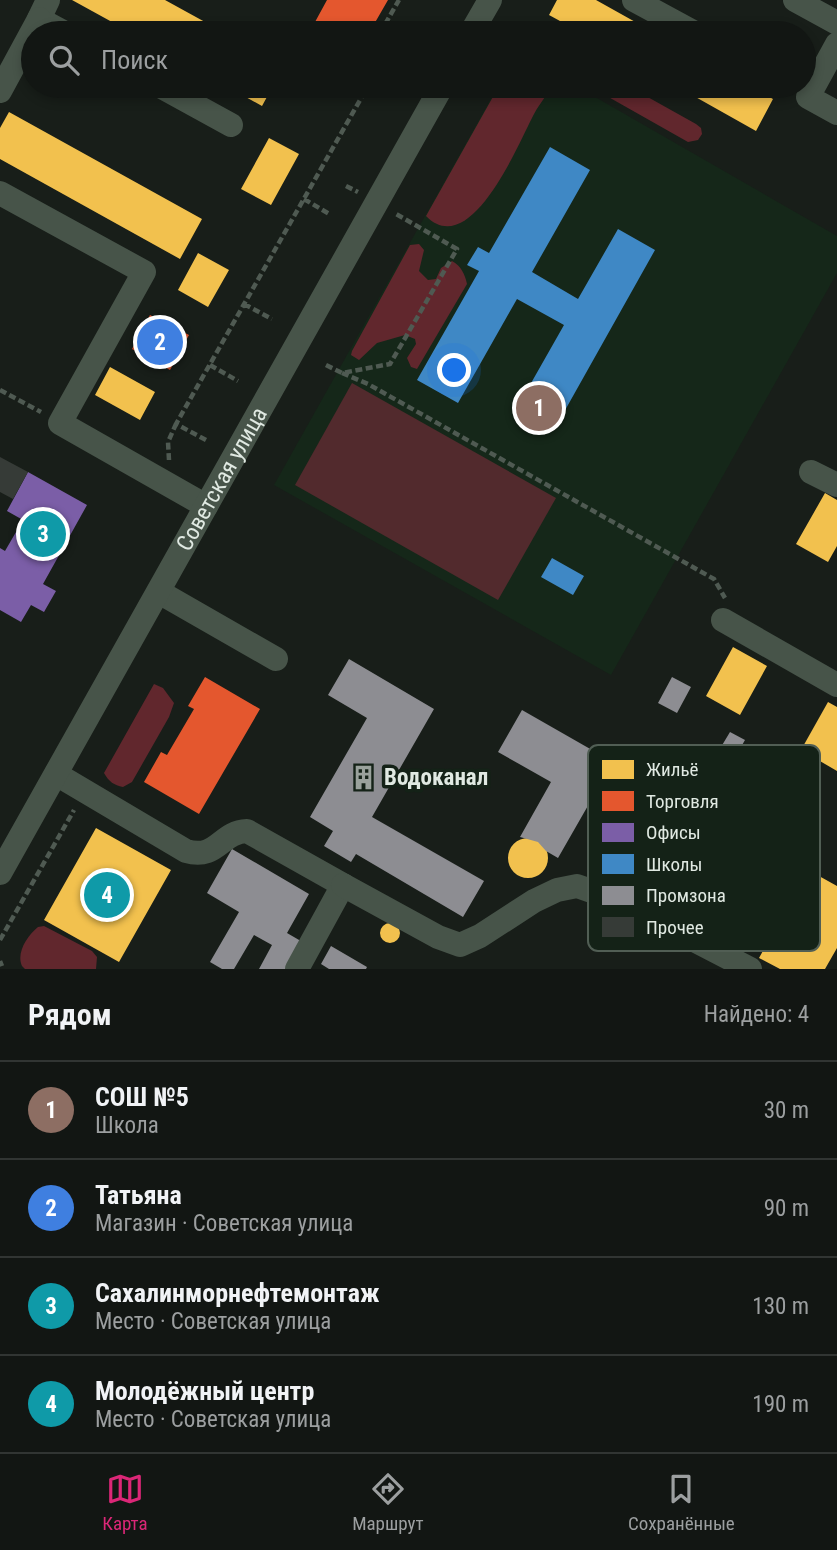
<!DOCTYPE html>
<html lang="ru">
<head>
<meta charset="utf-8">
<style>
	body { margin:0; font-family:"Roboto Condensed",sans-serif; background:#1b1f1c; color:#f1f3f6 }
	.you { position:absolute; left:455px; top:371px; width:24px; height:24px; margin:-18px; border:5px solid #fff; border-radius:50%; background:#1a73e8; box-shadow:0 0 0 10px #1a73e833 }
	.badge { display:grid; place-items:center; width:46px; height:46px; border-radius:50%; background:#db2777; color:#fff; font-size:23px; font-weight:700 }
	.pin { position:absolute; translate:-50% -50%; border:4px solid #fff; box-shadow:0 2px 7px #0006 }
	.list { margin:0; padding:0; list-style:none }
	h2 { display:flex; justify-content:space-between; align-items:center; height:91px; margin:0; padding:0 28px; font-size:30px }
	h2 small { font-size:23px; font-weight:400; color:#9c9fa0 }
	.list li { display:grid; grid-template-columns:46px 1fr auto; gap:21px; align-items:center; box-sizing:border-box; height:98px; padding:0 28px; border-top:2px solid #313533 }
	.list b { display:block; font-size:26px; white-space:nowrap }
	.list p { margin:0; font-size:23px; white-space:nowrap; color:#9c9fa0 }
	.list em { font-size:23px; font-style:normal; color:#9c9fa0 }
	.icon { flex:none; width:38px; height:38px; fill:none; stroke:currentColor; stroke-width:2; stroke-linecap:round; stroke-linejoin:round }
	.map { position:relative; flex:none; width:837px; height:969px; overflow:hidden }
	.search { position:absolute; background:#121613; box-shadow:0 4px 10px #0003; left:21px; right:21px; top:21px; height:77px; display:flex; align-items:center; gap:18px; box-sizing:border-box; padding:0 24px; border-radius:38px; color:#9c9fa0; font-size:26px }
	.sheet { height:483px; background:#121613 }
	nav { display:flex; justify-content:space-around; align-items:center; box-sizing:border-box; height:98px; border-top:2px solid #313533; background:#121613; font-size:19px; color:#9c9fa0 }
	nav a { display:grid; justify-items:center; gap:4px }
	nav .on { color:#db2777 }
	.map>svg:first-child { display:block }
	.built { fill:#152719 }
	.green { fill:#522a2d }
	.forest { fill:#61272d }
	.homes { fill:#f2c14e }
	.shops { fill:#e4572e }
	.offices { fill:#7b5ea7 }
	.schools { fill:#3f88c5 }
	.industry { fill:#8d8d92 }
	.building { fill:#363b37 }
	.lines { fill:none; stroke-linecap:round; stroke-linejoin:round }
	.path { stroke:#4f5a52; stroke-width:4.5; stroke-dasharray:7 3.5; stroke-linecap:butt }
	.minor { stroke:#475449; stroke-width:24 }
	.labels { text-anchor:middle; stroke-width:7; stroke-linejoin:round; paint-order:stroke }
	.street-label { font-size:23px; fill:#e0e9e2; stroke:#142217 }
	.poi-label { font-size:23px; font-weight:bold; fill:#e0e9e2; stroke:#142217; text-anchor:start }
	.key { fill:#142217; stroke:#515e54; stroke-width:2 }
	.key-label { font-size:19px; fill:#e0e9e2 }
</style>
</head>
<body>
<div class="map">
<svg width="837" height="969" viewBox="0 0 837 969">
	<rect width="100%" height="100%" fill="#181e19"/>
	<path class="built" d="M498 86H576L837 236V273L611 675 274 485Z"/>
	<path class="green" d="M352 383 556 498 498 600 295 485Z"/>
	<path class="forest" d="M499 86H553C546 96 537 107 532 118 518 145 470 261 426 216Z
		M589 86H628L696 124 701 128 702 134 698 140 688 142Z
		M419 244 424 250 419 271 428 280 436 279 441 268 452 261C461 266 465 274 467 284L417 369 411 367 407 358 416 344 415 339 405 335 377 343 359 360 351 355 352 351 410 245Z
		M154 684 163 688 174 703 169 717 132 782 123 787C114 785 109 782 104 773Z
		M44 926 92 951 97 957 96 969H25L22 966C16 953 27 936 38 927Z"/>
	<path class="homes" d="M72 0H165L225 33H132Z
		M557 0H596L655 33H582L549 15Z
		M226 86H273L262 106Z
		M676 86H749L773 99 756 131Z
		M9 112 202 219 180 259 0 159V128Z
		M269 138 299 154 271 205 241 189Z
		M198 253 229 270 208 307 178 290Z
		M110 367 155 392 140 420 95 395Z
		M825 493 837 500V546L828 562 796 544Z
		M733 647 767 666 740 715 706 696Z
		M828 702 837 707V771L801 750Z
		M96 828 171 870 119 962 44 920Z
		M508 858a20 20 0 1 1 40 0a20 20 0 1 1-40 0Z
		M801 866 837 886V948L825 969H780L759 958 777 926 787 932 799 909 783 900Z
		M380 933a10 10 0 1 1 20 0a10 10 0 1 1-20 0Z"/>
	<path class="shops" d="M327 0H388L369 33 364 30 363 33H309Z
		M150 315 189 335 170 370 132 349Z
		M205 677 260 709 199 814 144 782 161 752 167 755 194 709 188 706Z"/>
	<path class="offices" d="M28 472 87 505 43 584 56 591 44 612 31 605 21 622 0 610V548L5 551 23 520 7 511Z"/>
	<path class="schools" d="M550 147 590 170 532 272 578 299 618 229 655 250 559 421 522 399 564 325 517 299 458 403 417 380 479 271 467 265 478 247 489 253Z
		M552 558 584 576 573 595 541 577Z"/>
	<path class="industry" d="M349 659 434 709 372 817 484 881 463 917 356 854 351 862 324 846 333 831 310 817 367 718 328 695Z
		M672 677 691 687 677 713 658 703Z
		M522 710 613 762 558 858 546 851 538 842 520 837 551 782 498 752Z
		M730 732 745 740 733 761 718 752Z
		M232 849 309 894 287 933 306 944 292 969H259L272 945 254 935 234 969H222L210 962 239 912 207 893Z
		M331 946 367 967 366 969H329L321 964Z"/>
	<path class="building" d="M0 457 28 472 13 499 0 492Z"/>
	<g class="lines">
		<path class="path" d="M380 33 399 0
			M346 186 358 192
			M304 199 331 215
			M244 304 272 319
			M210 365 238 381
			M326 365 342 373 390 364 457 249 396 214
			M342 373 368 384 714 579 725 598
			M0 390 41 412
			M206 440 176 424 368 86
			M169 460 168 442 176 424
			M0 940 74 810
			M0 961 2 966"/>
		<g class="minor">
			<path d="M48 0 39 19 65 33"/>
			<path d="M634 0 695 33"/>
			<path d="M795 0 837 23"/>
			<path d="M471 33 490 0"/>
			<path d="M837 44 808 97 837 113"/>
			<path d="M160 86 231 125"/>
			<path d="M0 91 39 19"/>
			<path d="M0 193 144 272 60 423 206 506"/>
			<path d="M811 472 837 485"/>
			<path d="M159 592 276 659"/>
			<path d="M723 620 837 685"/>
			<path d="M56 774 186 851C218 860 220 832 247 831L343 885 297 969"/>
			<path id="s1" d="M0 873 442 86"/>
			<path d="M343 885 438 937 460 945 480 936 534 901 557 890 577 886 617 900 750 969"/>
		</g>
	</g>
	<defs>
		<symbol id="building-bare" viewBox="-9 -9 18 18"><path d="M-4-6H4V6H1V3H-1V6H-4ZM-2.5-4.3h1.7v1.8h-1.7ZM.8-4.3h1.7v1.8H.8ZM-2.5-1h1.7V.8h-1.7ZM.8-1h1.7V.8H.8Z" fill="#9aa29c" stroke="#142217" stroke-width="2.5" paint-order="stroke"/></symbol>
	</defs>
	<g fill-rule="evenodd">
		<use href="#building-bare" x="346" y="760" width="35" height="35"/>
	</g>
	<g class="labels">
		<g class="street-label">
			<text dy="8" stroke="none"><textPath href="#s1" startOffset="452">Советская улица</textPath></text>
		</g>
		<g class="poi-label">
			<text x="384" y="785">Водоканал</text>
		</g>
	</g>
	<rect x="588" y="745" width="232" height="206" rx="10" class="key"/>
	<rect x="602" y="760" width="32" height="19" fill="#f2c14e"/>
	<rect x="602" y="791" width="32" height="20" fill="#e4572e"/>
	<rect x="602" y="823" width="32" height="19" fill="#7b5ea7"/>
	<rect x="602" y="854" width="32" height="20" fill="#3f88c5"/>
	<rect x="602" y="886" width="32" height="19" fill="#8d8d92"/>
	<rect x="602" y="917" width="32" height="20" fill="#363b37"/>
	<g class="key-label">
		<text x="646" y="776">Жильё</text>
		<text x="646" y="808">Торговля</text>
		<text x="646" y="839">Офисы</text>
		<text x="646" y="871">Школы</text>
		<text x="646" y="902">Промзона</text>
		<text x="646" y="934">Прочее</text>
	</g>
</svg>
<div class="you"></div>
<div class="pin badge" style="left:539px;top:408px;background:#8d6e63">1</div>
<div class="pin badge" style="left:160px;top:342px;background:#3f7fe0">2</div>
<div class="pin badge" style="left:43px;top:534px;background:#0f9aa8">3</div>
<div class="pin badge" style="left:107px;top:895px;background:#0f9aa8">4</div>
<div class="search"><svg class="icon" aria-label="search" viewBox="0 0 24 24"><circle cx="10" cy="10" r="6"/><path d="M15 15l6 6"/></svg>Поиск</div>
</div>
<section class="sheet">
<h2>Рядом<small>Найдено: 4</small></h2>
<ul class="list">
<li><span class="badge" style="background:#8d6e63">1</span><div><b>СОШ №5</b><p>Школа</p></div><em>30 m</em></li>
<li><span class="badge" style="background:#3f7fe0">2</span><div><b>Татьяна</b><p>Магазин · Советская улица</p></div><em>90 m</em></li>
<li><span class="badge" style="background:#0f9aa8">3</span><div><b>Сахалинморнефтемонтаж</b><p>Место · Советская улица</p></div><em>130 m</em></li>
<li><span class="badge" style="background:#0f9aa8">4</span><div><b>Молодёжный центр</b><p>Место · Советская улица</p></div><em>190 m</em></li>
</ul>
</section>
<nav>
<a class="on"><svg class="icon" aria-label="map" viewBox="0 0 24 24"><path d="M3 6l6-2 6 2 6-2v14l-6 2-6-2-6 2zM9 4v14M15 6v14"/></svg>Карта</a>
<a><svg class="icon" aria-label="directions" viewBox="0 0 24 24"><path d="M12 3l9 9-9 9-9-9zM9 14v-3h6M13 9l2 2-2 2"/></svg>Маршрут</a>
<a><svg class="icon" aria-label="saved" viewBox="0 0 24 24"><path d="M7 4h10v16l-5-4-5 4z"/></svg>Сохранённые</a>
</nav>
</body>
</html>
